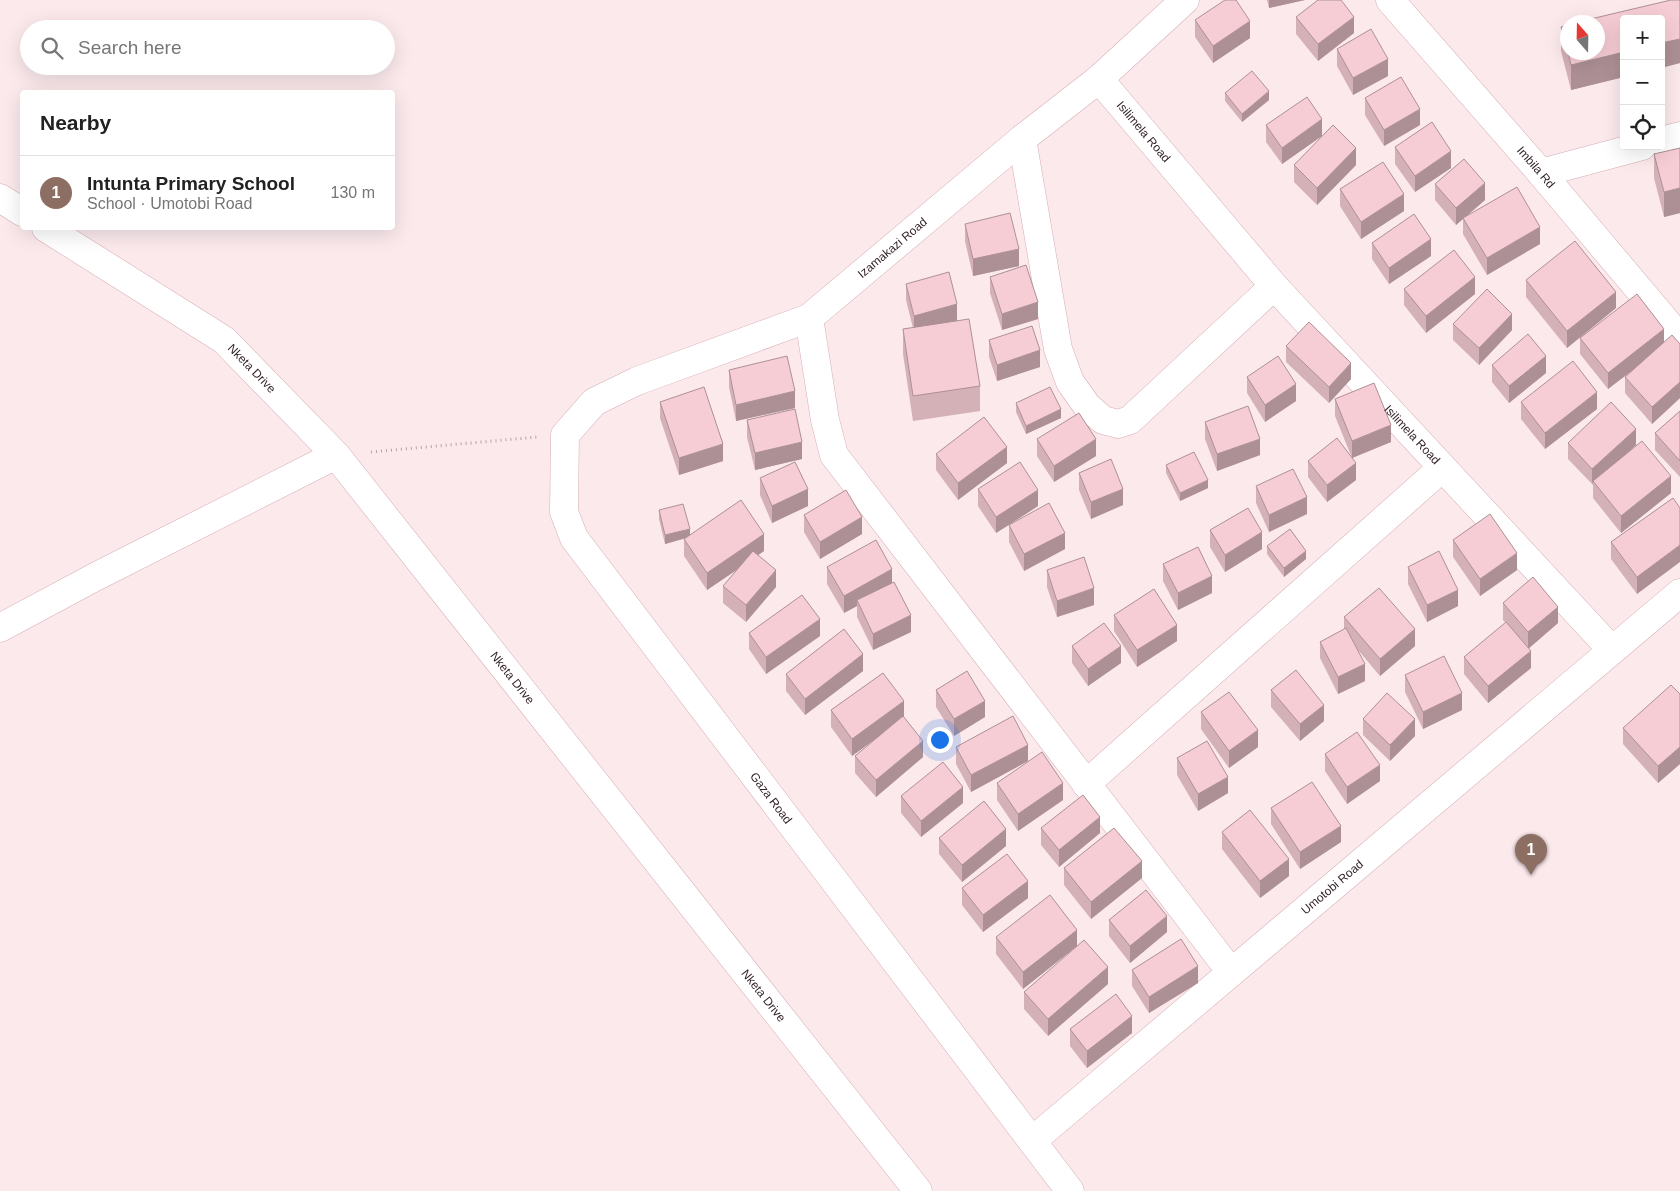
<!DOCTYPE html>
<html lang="en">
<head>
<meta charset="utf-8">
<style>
	body { margin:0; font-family:Helvetica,sans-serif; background:#f2f2f2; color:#222 }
	.controls { position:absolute; right:15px; top:15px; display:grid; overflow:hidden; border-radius:5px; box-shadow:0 5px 20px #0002 }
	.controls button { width:45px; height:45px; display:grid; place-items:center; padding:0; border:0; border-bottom:1px solid #e0e0e0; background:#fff; color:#222; font:25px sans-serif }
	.compass { position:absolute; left:1560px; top:15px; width:45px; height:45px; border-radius:50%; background:#fff; box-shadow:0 5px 20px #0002; rotate:340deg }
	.you { position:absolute; left:939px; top:739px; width:18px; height:18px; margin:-12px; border:4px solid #fff; border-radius:50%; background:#1a73e8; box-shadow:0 0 0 8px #1a73e833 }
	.badge { display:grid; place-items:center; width:32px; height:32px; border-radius:50%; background:#0f766e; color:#fff; font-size:16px; font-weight:700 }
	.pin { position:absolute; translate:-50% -41px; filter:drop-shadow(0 1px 2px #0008) }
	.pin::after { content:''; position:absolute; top:26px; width:18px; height:15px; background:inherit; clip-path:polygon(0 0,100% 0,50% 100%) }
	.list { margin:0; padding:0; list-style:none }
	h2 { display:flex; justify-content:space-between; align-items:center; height:65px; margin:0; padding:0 20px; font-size:21px }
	h2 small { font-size:16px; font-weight:400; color:#767676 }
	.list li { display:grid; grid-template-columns:32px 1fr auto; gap:15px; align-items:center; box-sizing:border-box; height:75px; padding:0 20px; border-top:1px solid #e0e0e0 }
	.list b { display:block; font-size:19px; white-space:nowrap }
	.list p { margin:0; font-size:16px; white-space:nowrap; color:#767676 }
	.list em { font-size:16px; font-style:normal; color:#767676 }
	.icon { flex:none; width:28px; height:28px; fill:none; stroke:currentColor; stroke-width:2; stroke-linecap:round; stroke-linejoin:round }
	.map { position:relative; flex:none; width:1680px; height:1191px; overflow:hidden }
	.search { position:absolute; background:#fff; box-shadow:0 5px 20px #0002; left:20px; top:20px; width:375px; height:55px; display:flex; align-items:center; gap:12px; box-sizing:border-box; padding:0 18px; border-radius:28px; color:#767676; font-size:19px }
	.panel { position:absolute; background:#fff; box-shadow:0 5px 20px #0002; left:20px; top:90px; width:375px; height:140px; border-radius:5px }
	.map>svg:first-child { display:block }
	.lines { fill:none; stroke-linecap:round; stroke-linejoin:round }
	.minor-casing { stroke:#d7aeb6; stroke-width:29 }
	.path { stroke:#b5a4a7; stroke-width:3; stroke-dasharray:1 4; stroke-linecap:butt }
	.minor { stroke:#fff; stroke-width:28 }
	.wall { fill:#d4b0b7 }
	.shaded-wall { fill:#ad9095 }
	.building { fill:#f7cdd5; stroke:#ad9095 }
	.labels { text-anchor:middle; stroke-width:4; stroke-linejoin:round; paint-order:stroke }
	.street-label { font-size:12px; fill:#342427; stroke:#fff }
</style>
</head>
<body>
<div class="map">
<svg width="1680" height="1191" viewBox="0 0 1680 1191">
	<rect width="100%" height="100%" fill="#fbe9ec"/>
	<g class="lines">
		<defs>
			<g id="minor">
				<path id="s1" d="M1390 0 1541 173 1680 338"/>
				<path id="s2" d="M1099 79 1274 286 1612 650"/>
				<path d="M1022 139 1058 349 1070 382 1087 406 1103 420 1118 424 1130 420 1274 286"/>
				<path d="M1661 141 1680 136"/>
				<path d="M1541 173 1642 146"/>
				<path d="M0 198 22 212"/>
				<path id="s3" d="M46 228 224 340 336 455 918 1191"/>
				<path d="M809 318 825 420 834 455 1231 972"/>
				<path d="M0 628 95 577 336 455"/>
				<path d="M1086 784 1442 468"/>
				<path id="s4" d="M1032 1141 574 538 564 512 565 435 594 402 637 381 809 318 1022 139 1099 79 1185 0"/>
				<path id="s5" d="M1070 1191 1032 1141 1680 593"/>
			</g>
		</defs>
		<use href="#minor" class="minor-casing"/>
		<path class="path" d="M371 452 537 437"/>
		<use href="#minor" class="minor"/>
	</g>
	<path class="wall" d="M1267 0H1305L1269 8Z
		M1680 0V63L1571 90 1561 51V27Z
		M1296 17 1354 33 1318 61 1296 34Z
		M1195 20 1250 38 1213 63 1195 37Z
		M1337 49 1388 76 1353 95 1337 66Z
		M1225 93 1269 100 1242 122 1225 101Z
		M1365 98 1420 125 1384 146 1365 115Z
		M1266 125 1322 136 1282 164 1266 142Z
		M1395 147 1451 168 1415 192 1395 164Z
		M1680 148V213L1664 217 1654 178V154Z
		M1294 165H1356L1317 205 1294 182Z
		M1435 184 1485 200 1468 215 1540 244 1487 275 1463 234V219L1456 225 1435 200Z
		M1340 189 1404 211 1361 239 1340 206Z
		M965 224 1019 266 973 276 965 241Z
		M1372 243 1431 256 1389 284 1372 259Z
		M990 277 1038 319 1002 330 990 293Z
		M1526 280 1616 308 1567 348 1526 297Z
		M906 284 957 321 980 386V411L913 421 903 354V329L913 328 906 300Z
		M1404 289 1475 294 1426 333 1404 305Z
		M1453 324 1512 330 1479 365 1453 340Z
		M1580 338 1680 344V398L1652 424 1625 393V377L1630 372 1608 389 1580 354Z
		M989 340 1040 367 997 381 989 357Z
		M1286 346 1351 379 1329 403 1286 362Z
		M1492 365 1546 373 1509 403 1492 382Z
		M729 370 795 408 736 421 729 387Z
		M1247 377 1296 401 1265 422 1247 393Z
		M1335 399 1391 442 1352 458 1335 416Z
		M660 402 723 461 679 475 660 418Z
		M1521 402 1597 409 1545 449 1521 419Z
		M1016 403 1061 418 1026 434 1016 412Z
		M1680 411V477L1655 450V433Z
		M747 420 802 459 755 470 747 437Z
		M1205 422 1260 455 1217 471 1205 439Z
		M1037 439 1096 456 1054 482 1037 456Z
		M1568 443 1636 445 1626 454 1671 493 1621 533 1593 498V485L1568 459Z
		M936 454 1007 463 958 500 936 470Z
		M1308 461 1356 480 1327 502 1308 477Z
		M1166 465 1208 488 1180 501 1166 473Z
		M1079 473 1123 505 1091 519 1079 490Z
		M760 478 808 506 772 523 760 495Z
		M1256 486 1307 514 1269 532 1256 503Z
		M978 489 1038 506 1012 523 1065 549 1024 571 1009 542V525L996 533 978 506Z
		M1673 498 1637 594 1611 559V542Z
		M659 510 690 535 764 551 758 555 776 587 746 622 723 603V586L737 570 707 590 684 556V539L685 538 665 544 659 519Z
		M804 515 862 534 820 559 804 532Z
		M1210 530 1262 549 1225 572 1210 547Z
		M1453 540 1517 570 1480 596 1453 557Z
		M1267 546 1306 559 1284 577 1267 554Z
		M1163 564 1212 593 1178 610 1163 581Z
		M827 567 892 583 911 632 873 650 857 617V606L844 613 827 584Z
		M1408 567 1458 606 1427 622 1408 584Z
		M1047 570 1094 605 1057 617 1047 587Z
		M1503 603 1558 623 1528 649 1531 668 1488 703 1464 674V657L1506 623 1503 620Z
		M1114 615 1177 641 1137 667 1114 631Z
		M1344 617 1415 646 1380 676 1358 650 1365 681 1338 694 1320 658V642L1344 629Z
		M749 633 820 636 766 674 749 649Z
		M1072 646 1121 663 1088 686 1072 663Z
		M863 671 805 715 786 691V674Z
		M1405 675 1462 710 1423 729 1405 692Z
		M936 690 985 717 954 736 936 707Z
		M1271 690 1324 721 1300 741 1271 707Z
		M1680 694V764L1658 783 1623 744V728Z
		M831 710 904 718 923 757 876 797 855 773V756L879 736 852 756 831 727Z
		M1201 712 1258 747 1229 768 1201 729Z
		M1363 719 1415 736 1390 761 1363 735Z
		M956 747 1028 761 971 792 956 764Z
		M1325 754 1380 781 1347 804 1325 771Z
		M1177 758 1228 793 1198 811 1177 775Z
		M997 783 1063 800 1018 831 997 800Z
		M901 796 963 803 921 837 901 813Z
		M1271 808 1341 842 1300 869 1271 824Z
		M1041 828 1100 833 1059 867 1041 845Z
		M1222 832 1289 876 1260 898 1222 849Z
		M939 838 1006 846 962 882 939 854Z
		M1064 868 1142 878 1091 919 1064 885Z
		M962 888 1028 898 983 932 962 905Z
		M1109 920 1167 932 1130 963 1109 936Z
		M996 937 1077 946 1023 989 996 954Z
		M1132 970 1198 983 1149 1013 1132 986Z
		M1108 984 1048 1036 1024 1009V992Z
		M1070 1029 1132 1033 1087 1068 1070 1046Z"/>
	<path class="shaded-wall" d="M1269 0H1305L1269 8Z
		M1354 17V33L1318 61V44Z
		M1250 21V38L1213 63V46Z
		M1680 39V63L1661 68V43Z
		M1624 52V77L1571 90V65Z
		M1388 59V76L1353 95V78Z
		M1269 91V100L1242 122V114Z
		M1420 109V125L1384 146V130Z
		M1322 119V136L1282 164V148Z
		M1356 148V165L1317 205V188Z
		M1451 151V168L1415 192V176Z
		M1485 183V200L1456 225V208Z
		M1680 188V213L1664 217V192Z
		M1404 194V211L1361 239V222Z
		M1540 227V244L1487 275V258Z
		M1431 239V256L1389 284V268Z
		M1019 249V266L973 276V259Z
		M1475 277V294L1426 333V316Z
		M1616 292V308L1567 348V331Z
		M1038 302V319L1002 330V314Z
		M957 304V321L914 333V316Z
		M1512 314V330L1479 365V348Z
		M1664 329V346L1608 389V373Z
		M1040 350V367L997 381V365Z
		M1546 356V373L1509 403V386Z
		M1351 363V379L1329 403V387Z
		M1680 382V398L1652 424V407Z
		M1296 384V401L1265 422V405Z
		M795 391V408L736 421V405Z
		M1597 392V409L1545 449V433Z
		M1061 409V418L1026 434V426Z
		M1391 425V442L1352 458V441Z
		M1636 429V445L1595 483 1593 481 1592 485V469Z
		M1096 439V456L1054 482V466Z
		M1260 439V455L1217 471V454Z
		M802 442V459L755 470V453Z
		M723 444V461L679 475V458Z
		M1007 447V463L958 500V483Z
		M1356 463V480L1327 502V485Z
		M1671 476V493L1621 533V516Z
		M1208 480V488L1180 501V493Z
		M808 489V506L772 523V506Z
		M1123 489V505L1091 519V502Z
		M1038 490V506L996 533V517Z
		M1307 497V514L1269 532V515Z
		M862 517V534L820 559V542Z
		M690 529V537L665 544V535Z
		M1262 532V549L1225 572V555Z
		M1065 533V549L1024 571V554Z
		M764 534V551L707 590V573Z
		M1680 545V562L1637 594V577Z
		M1306 551V559L1284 577V568Z
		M1517 553V570L1480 596V579Z
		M892 569V586L857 600V606L844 613V596Z
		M776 570V587L746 622V605Z
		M1212 576V593L1178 610V593Z
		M1094 588V605L1057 617V601Z
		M1458 590V606L1427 622V605Z
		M1558 607V623L1528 649V632Z
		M911 615V632L873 650V634Z
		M820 619V636L766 674V657Z
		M1177 625V641L1137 667V650Z
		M1415 629V646L1380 676V659Z
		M1121 646V663L1088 686V669Z
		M1531 651V668L1488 703V686Z
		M863 654V671L805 715V699Z
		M1365 664V681L1338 694V677Z
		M1462 693V710L1423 729V712Z
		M904 701V718L852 756V739Z
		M985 701V717L954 736V719Z
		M1324 705V721L1300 741V724Z
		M1415 719V736L1390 761V745Z
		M1258 730V747L1229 768V751Z
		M923 741V757L876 797V780Z
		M1028 745V761L971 792V775Z
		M1680 747V764L1658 783V766Z
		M1380 765V781L1347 804V787Z
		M1228 777V793L1198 811V794Z
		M1063 783V800L1018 831V814Z
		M963 787V803L921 837V821Z
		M1100 817V833L1059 867V850Z
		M1341 826V842L1300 869V852Z
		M1006 829V846L962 882V865Z
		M1289 859V876L1260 898V881Z
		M1142 861V878L1091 919V902Z
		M1028 881V898L983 932V915Z
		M1167 916V932L1130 963V946Z
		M1077 930V946L1023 989V972Z
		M1198 966V983L1149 1013V997Z
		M1108 967V984L1048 1036V1019Z
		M1132 1016V1033L1087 1068V1051Z"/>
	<path class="building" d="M1225 0H1236L1250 21 1213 46 1195 20Z
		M1318 0H1341L1354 17 1318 44 1296 17Z
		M1671 0H1680V39L1661 43V19H1624V52L1571 65 1568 52H1598V22H1578Z
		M1568 25V52L1561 27Z
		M1371 29 1388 59 1353 78 1337 49Z
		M1252 71 1269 91 1242 114 1225 93Z
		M1401 77 1420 109 1384 130 1365 98Z
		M1307 97 1322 119 1282 148 1266 125Z
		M1432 122 1451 151 1415 176 1395 147Z
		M1333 125 1356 148 1317 188 1294 165Z
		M1680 148V188L1664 192 1654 154Z
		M1464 159 1485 183 1456 208 1435 184Z
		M1383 162 1404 194 1361 222 1340 189Z
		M1517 187 1540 227 1487 258 1463 218Z
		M1010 213 1019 249 973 259 965 224Z
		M1414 214 1431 239 1389 268 1372 243Z
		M1575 241 1616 292 1567 331 1526 280Z
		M1454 250 1475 277 1426 316 1404 289Z
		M1026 265 1038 302 1002 314 990 277Z
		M949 272 957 304 914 316 906 284Z
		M1487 289 1512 314 1479 348 1453 324Z
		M1637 294 1664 329 1608 373 1580 338Z
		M969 319 980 386 913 396 903 329Z
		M1309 322 1351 363 1329 387 1286 346Z
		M1032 326 1040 350 997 365 989 340Z
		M1528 334 1546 356 1509 386 1492 365Z
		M1672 335 1680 344V382L1652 407 1625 377Z
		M787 356 795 391 736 405 729 370Z
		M1278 356 1296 384 1265 405 1247 377Z
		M1573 361 1597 392 1545 433 1521 402Z
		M1374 383 1391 425 1352 441 1335 399Z
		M704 387 723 444 679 458 660 402Z
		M1050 387 1061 409 1026 426 1016 403Z
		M1611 402 1636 429 1592 469 1568 443Z
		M1248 406 1260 439 1217 454 1205 422Z
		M795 409 802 442 755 453 747 420Z
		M1680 411V461L1655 433Z
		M1079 413 1096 439 1054 466 1037 439Z
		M984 417 1007 447 958 483 936 454Z
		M1337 438 1356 463 1327 485 1308 461Z
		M1642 441 1671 476 1621 516 1593 481Z
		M1194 452 1208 480 1180 493 1166 465Z
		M1111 459 1123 489 1091 502 1079 473Z
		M795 462 808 489 772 506 760 478Z
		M1020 462 1038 490 996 517 978 489Z
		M1293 469 1307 497 1269 515 1256 486Z
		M846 490 862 517 820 542 804 515Z
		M1673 498 1680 508V545L1637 577 1611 542Z
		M741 500 764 534 707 573 684 539Z
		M1049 503 1065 533 1024 554 1009 525Z
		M683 504 690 529 665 535 659 510Z
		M1248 508 1262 532 1225 555 1210 530Z
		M1490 514 1517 553 1480 579 1453 540Z
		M1290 529 1306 551 1284 568 1267 546Z
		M876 540 892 569 844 596 827 567Z
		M1198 547 1212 576 1178 593 1163 564Z
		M753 551 776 570 746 605 723 586Z
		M1439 551 1458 590 1427 605 1408 567Z
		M1084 557 1094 588 1057 601 1047 570Z
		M1533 577 1558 607 1528 632 1503 603Z
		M894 582 911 615 873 634 857 600Z
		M1379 588 1415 629 1380 659 1344 617Z
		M1154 589 1177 625 1137 650 1114 615Z
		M802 595 820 619 766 657 749 633Z
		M1506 622 1531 651 1488 686 1464 657Z
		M1104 623 1121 646 1088 669 1072 646Z
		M1346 628 1365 664 1338 677 1320 642Z
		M844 629 863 654 805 699 786 674Z
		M1444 656 1462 693 1423 712 1405 675Z
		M1296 670 1324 705 1300 724 1271 690Z
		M967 671 985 701 954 719 936 690Z
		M883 673 904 701 852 739 831 710Z
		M1671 685 1680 694V747L1658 766 1623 728Z
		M1229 692 1258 730 1229 751 1201 712Z
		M1387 693 1415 719 1390 745 1363 719Z
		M903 716 923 741 876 780 855 756Z
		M1013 716 1028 745 971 775 956 747Z
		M1357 732 1380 765 1347 787 1325 754Z
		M1207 741 1228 777 1198 794 1177 758Z
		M1042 752 1063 783 1018 814 997 783Z
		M943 762 963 787 921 821 901 796Z
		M1312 782 1341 826 1300 852 1271 808Z
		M1083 795 1100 817 1059 850 1041 828Z
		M984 801 1006 829 962 865 939 838Z
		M1250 810 1289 859 1260 881 1222 832Z
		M1114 828 1142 861 1091 902 1064 868Z
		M1007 854 1028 881 983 915 962 888Z
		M1146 890 1167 916 1130 946 1109 920Z
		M1050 895 1077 930 1023 972 996 937Z
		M1181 939 1198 966 1149 997 1132 970Z
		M1084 940 1108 967 1048 1019 1024 992Z
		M1116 994 1132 1016 1087 1051 1070 1029Z"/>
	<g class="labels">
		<g class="street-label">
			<text dy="4" stroke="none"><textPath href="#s2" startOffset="69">Isilimela Road</textPath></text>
			<text dy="4" stroke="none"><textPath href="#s1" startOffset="222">Imbila Rd</textPath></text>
			<text dy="4" stroke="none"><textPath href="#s4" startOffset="1246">Izamakazi Road</textPath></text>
			<text dy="4" stroke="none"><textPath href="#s3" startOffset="250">Nketa Drive</textPath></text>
			<text dy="4" stroke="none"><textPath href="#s2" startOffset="474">Isilimela Road</textPath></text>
			<text dy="4" stroke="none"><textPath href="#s3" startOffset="655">Nketa Drive</textPath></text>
			<text transform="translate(771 798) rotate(53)" y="4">Gaza Road</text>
			<text dy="4" stroke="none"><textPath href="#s5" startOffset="456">Umotobi Road</textPath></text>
			<text dy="4" stroke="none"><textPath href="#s3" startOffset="1060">Nketa Drive</textPath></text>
		</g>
	</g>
</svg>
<div class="controls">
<button>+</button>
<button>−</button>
<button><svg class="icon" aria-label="locate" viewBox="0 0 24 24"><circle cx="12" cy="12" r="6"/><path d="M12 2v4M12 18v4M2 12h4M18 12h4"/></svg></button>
</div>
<svg class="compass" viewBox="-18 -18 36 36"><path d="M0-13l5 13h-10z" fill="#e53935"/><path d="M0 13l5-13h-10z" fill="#767676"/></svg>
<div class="you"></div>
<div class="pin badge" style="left:1531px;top:875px;background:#8d6e63">1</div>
<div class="search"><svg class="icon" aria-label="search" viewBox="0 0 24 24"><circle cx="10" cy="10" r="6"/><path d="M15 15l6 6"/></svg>Search here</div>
<section class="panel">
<h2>Nearby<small></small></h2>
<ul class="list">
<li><span class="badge" style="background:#8d6e63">1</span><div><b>Intunta Primary School</b><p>School · Umotobi Road</p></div><em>130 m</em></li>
</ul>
</section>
</div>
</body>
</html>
